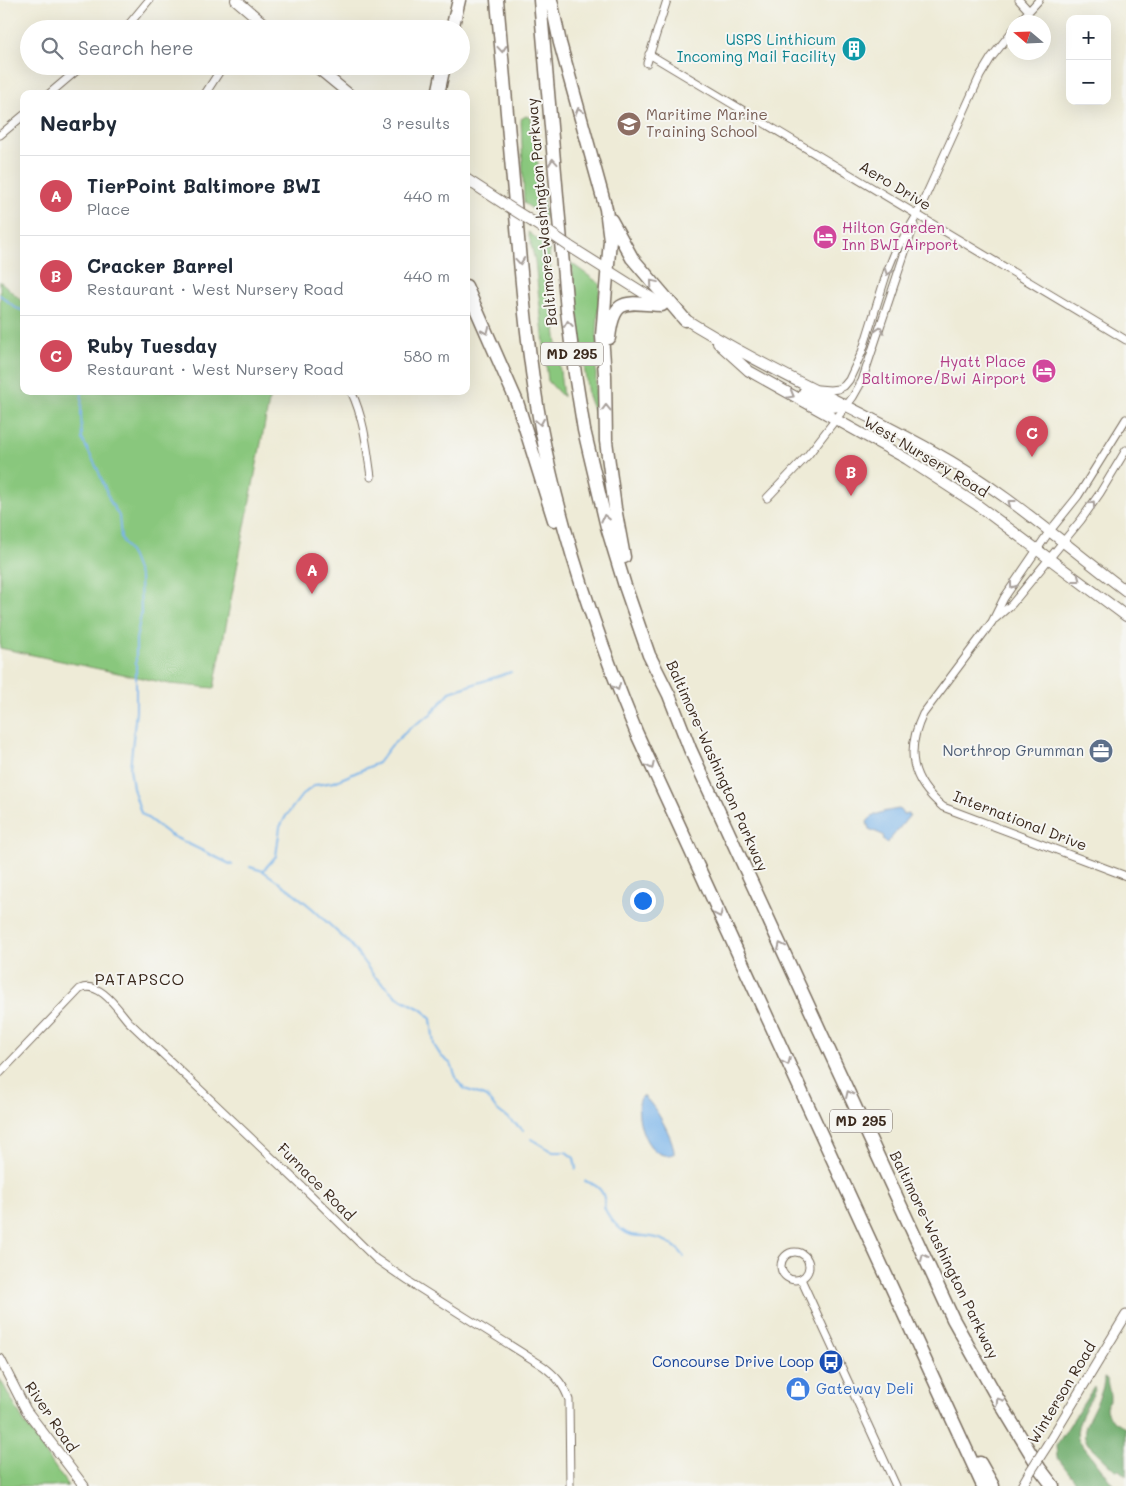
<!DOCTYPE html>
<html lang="en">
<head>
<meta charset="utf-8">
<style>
	body { margin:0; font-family:Mali,sans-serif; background:#f2f2f3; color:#1f2937 }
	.controls { position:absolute; right:15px; top:15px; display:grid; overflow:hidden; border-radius:10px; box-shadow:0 5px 20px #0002 }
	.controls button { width:45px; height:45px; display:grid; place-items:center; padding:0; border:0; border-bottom:1px solid #e0e1e3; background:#fff; color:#1f2937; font:25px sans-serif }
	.compass { position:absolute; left:1006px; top:15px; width:45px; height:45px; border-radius:50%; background:#fff; box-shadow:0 5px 20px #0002; rotate:289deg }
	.you { position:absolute; left:642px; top:900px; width:18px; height:18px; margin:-12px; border:4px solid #fff; border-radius:50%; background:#1a73e8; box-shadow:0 0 0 8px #1a73e833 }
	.badge { display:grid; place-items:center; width:32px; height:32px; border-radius:50%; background:#d1495b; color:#fff; font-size:16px; font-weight:700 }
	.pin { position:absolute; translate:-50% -41px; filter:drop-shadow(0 1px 2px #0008) }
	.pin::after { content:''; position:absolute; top:26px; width:18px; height:15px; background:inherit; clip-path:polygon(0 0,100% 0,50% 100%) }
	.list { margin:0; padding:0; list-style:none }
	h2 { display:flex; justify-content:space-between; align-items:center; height:65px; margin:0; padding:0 20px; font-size:21px }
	h2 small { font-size:16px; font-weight:400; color:#747a83 }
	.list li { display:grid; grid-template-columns:32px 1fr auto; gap:15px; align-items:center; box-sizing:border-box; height:80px; padding:0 20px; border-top:1px solid #e0e1e3 }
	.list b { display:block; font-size:19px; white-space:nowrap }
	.list p { margin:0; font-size:16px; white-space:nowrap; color:#747a83 }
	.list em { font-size:16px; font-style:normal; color:#747a83 }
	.icon { flex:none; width:28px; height:28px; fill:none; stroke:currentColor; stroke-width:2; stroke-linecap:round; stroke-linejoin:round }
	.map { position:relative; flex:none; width:1126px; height:1486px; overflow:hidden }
	.search { position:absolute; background:#fff; box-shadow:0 5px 20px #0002; left:20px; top:20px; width:450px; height:55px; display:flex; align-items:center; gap:12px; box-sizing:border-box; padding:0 18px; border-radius:28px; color:#747a83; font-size:19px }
	.panel { position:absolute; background:#fff; box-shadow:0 5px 20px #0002; left:20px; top:90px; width:450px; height:305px; border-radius:10px }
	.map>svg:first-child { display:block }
	.green { fill:#89c77d; stroke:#62784e }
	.forest { fill:#6eac6c; stroke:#546b45 }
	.water { fill:#79b4ea; stroke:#5a6f84 }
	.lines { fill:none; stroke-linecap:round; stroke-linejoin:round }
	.stream { stroke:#79b4ea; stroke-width:2 }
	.minor-casing { stroke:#7a6e5f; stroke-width:9 }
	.tertiary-casing { stroke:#7a6e5f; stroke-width:11 }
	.secondary-casing { stroke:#7a6e5f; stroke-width:12 }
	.motorway-casing { stroke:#7a6e5f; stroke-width:15 }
	.minor { stroke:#fff; stroke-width:7 }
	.tertiary { stroke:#fff; stroke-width:9 }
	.secondary { stroke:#fff; stroke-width:10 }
	.motorway { stroke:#fff; stroke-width:12 }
	.tertiary-bridge-casing { stroke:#7a6e5f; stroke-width:11; stroke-linecap:butt }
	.secondary-bridge-casing { stroke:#7a6e5f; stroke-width:12; stroke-linecap:butt }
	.tertiary-bridge { stroke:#fff; stroke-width:9 }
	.secondary-bridge { stroke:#fff; stroke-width:10 }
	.oneway { stroke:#a79f9a }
	.labels { text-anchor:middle; stroke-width:4; stroke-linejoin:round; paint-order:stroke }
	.shield { fill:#f6f6f2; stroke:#73675e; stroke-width:1 }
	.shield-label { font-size:14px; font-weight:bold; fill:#3b2a1e }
	.culture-label { font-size:15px; fill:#0d838f; stroke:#f6f6f2; text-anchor:end }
	.education-label { font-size:15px; fill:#785e54; stroke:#f6f6f2; text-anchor:start }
	.street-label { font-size:15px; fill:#3b2a1e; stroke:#f6f6f2 }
	.hotel-label { font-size:15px; fill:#b23c85; stroke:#f6f6f2; text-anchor:start }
	.service-label { font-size:15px; fill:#4e5e75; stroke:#f6f6f2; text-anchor:end }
	.transit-label { font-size:15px; fill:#164399; stroke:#f6f6f2; text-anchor:end }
	.shop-label { font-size:15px; fill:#366cbe; stroke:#f6f6f2; text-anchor:start }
	.neighbourhood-label { font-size:16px; letter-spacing:1px; fill:#3b2a1e; stroke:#f6f6f2 }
</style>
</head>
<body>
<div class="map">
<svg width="1126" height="1486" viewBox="0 0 1126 1486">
	<rect width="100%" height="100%" fill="#f6f6f2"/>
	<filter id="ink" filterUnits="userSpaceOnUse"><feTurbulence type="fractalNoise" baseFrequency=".02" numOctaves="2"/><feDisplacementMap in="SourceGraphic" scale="10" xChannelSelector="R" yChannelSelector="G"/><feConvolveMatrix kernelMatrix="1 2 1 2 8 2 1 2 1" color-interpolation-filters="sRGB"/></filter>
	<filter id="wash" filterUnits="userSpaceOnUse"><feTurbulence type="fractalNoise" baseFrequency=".0096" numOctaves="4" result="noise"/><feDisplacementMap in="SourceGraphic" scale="20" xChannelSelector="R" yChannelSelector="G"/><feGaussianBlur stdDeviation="1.12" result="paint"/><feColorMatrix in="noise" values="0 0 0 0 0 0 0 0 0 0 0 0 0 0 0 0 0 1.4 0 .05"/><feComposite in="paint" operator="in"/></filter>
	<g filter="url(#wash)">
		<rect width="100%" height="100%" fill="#eeebd7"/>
		<path class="green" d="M526 116 531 118 546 218 524 203 521 119Z
			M528 232 549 248 552 302 563 397 548 381 535 261Z
			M571 263 600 284 597 334 595 415 588 396Z
			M0 281 24 303V391H271L214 688 170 684 0 648Z
			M0 1379 24 1422 68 1486H0Z"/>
		<path class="forest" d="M1104 1378 1107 1379C1107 1385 1111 1393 1110 1400 1109 1403 1106 1404 1106 1407 1105 1417 1119 1423 1126 1428V1476L1119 1470H1115L1088 1444 1085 1438C1081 1422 1104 1399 1104 1378Z
			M1094 1387 1095 1390C1089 1404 1074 1423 1078 1439L1114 1486H1079L1057 1457 1056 1446Z"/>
		<path class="water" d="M899 809 903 814 909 813 910 815 888 842 886 843 884 841 883 835 869 829 867 822C874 812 888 811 899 809Z
			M643 1096C654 1103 675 1140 674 1154 644 1165 631 1104 643 1096Z"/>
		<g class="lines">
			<path class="stream" d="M0 295 16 308 24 311
				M82 391 81 412 82 439 98 470 110 501 119 516 121 538 132 557 140 578 141 615 136 639V711L130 768 133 788 141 813 170 835 232 865
				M250 867 263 871 290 890 313 909 351 945 374 976 396 996 424 1011 431 1019 434 1045 441 1056 451 1064 458 1082 465 1089 487 1097 496 1109 523 1130
				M263 871 276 856 280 827 286 816 302 795 315 785 334 782 378 763 391 746 410 728 431 714 450 692 511 672
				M531 1139 553 1152H566L574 1158 576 1169
				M585 1181C594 1184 602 1188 604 1198 605 1202 603 1206 605 1209 609 1218 620 1231 629 1234 633 1236 640 1236 644 1236 660 1237 674 1243 684 1256"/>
		</g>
	</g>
	<g filter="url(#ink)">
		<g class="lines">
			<defs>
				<path id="minor" d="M1019 0 1029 11 1039 0
					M1019 22 1029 11
					M125 29 149 0
					M252 29 259 20
					M649 54 1126 340
					M647 63 667 0
					M49 94 82 66
					M205 94 223 66
					M0 135 24 115
					M818 389 830 390 838 389 844 386 849 380 862 352 887 272 895 252 917 215 980 76 991 58 1014 29
					M351 391C364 418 367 448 371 477
					M1126 419 1078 496 1049 532 1004 598 992 622 923 714C905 752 911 780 943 807L1126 876
					M767 498 808 455 853 397 862 381 914 225
					M995 619 1012 604 1081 520 1100 493 1126 450
					M0 1073 80 989C99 980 117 1008 128 1021L311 1195 376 1259 408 1281 543 1366C556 1376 564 1385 569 1400L570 1486
					M781 1266a14 14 0 1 1 28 0a14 14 0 1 1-28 0Z
					M801 1279 896 1486"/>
				<path id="tertiary" d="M0 1359 26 1410 84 1486
					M1048 1444 1126 1315
					M1022 1486 1030 1472"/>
				<path id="secondary" d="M236 0 270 29
					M315 66 349 94
					M466 179 506 205
					M525 217 550 233
					M569 246 661 304
					M680 316C761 367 850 405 933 451 1002 489 1064 544 1126 591
					M718 343 749 371 907 459 976 504 1126 616
					M804 392 832 407 846 405"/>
				<path id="motorway" d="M497 0C503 72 510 143 516 215 522 286 528 358 541 428 561 534 596 635 637 734L983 1486
					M540 0 567 311 575 374 584 430 607 527 625 586 649 655 669 695 690 749 953 1319 999 1401 1040 1469 1053 1486
					M551 0 560 43 606 209 610 240 602 336 605 375 606 441 615 508 624 557
					M452 29 459 0
					M438 94 444 66
					M611 220 632 258 685 320
					M466 286 517 402 554 520
					M609 338C614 294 628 304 662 305
					M980 1463 993 1486"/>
			</defs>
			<use href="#minor" class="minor-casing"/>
			<use href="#tertiary" class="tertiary-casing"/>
			<use href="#secondary" class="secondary-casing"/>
			<use href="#motorway" class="motorway-casing"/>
			<use href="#minor" class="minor"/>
			<use href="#tertiary" class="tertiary"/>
			<use href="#secondary" class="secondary"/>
			<use href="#motorway" class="motorway"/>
			<defs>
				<path id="tertiary-bridge" d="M1030 1472 1048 1444"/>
				<path id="secondary-bridge" d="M506 205 525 217
					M550 233 569 246"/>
			</defs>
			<use href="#tertiary-bridge" class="tertiary-bridge-casing"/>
			<use href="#secondary-bridge" class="secondary-bridge-casing"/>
			<use href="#tertiary-bridge" class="tertiary-bridge"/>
			<use href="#secondary-bridge" class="secondary-bridge"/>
		</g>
		<defs><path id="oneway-chevron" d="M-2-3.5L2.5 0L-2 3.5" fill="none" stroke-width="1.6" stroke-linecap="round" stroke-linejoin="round" transform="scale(1.25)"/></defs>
		<g class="oneway">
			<use href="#oneway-chevron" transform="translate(502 49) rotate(85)"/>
			<use href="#oneway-chevron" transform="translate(579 111) rotate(-105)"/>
			<use href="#oneway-chevron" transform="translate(553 162) rotate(-95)"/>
			<use href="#oneway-chevron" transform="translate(520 261) rotate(85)"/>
			<use href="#oneway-chevron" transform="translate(888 272) rotate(110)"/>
			<use href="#oneway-chevron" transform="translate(653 283) rotate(-130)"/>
			<use href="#oneway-chevron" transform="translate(568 324) rotate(-97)"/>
			<use href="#oneway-chevron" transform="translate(880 330) rotate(-73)"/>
			<use href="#oneway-chevron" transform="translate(486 331) rotate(66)"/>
			<use href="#oneway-chevron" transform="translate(791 395) rotate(29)"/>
			<use href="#oneway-chevron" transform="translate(606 408) rotate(-91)"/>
			<use href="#oneway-chevron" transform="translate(540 422) rotate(80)"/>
			<use href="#oneway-chevron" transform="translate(1011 503) rotate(-143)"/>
			<use href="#oneway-chevron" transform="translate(1092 504) rotate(-54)"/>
			<use href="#oneway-chevron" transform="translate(605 518) rotate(-104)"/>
			<use href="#oneway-chevron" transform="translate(1077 579) rotate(37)"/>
			<use href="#oneway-chevron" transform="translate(1013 585) rotate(125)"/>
			<use href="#oneway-chevron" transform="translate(617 687) rotate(68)"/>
			<use href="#oneway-chevron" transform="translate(651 766) rotate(65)"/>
			<use href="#oneway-chevron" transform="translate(719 914) rotate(65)"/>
			<use href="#oneway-chevron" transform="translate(781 946) rotate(-115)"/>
			<use href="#oneway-chevron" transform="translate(787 1062) rotate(65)"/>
			<use href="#oneway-chevron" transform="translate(849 1094) rotate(-115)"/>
			<use href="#oneway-chevron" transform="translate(924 1257) rotate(-115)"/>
			<use href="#oneway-chevron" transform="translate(999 1401) rotate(-121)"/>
		</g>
	</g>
	<defs>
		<symbol id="building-disc" viewBox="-11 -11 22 22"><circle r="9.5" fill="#0f9aa8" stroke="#f6f6f2"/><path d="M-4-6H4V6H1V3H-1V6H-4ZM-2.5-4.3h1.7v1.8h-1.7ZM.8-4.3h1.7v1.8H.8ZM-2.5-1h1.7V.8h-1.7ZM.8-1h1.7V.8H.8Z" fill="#fff"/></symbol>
		<symbol id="school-disc" viewBox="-11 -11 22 22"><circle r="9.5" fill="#8d6e63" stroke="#f6f6f2"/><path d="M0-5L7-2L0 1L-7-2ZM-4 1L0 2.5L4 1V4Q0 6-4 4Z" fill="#fff"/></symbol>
		<symbol id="hotel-disc" viewBox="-11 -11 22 22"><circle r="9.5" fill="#d1479c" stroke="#f6f6f2"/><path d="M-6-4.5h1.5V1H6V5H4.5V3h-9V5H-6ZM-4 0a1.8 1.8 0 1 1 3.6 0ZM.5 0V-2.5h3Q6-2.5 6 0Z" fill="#fff"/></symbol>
		<symbol id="office-disc" viewBox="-11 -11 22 22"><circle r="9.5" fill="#5c6f8a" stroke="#f6f6f2"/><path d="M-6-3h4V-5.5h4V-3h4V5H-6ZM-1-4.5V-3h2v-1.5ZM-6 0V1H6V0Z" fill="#fff"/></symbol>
		<symbol id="bus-disc" viewBox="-11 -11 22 22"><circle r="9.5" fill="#1a4fb4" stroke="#f6f6f2"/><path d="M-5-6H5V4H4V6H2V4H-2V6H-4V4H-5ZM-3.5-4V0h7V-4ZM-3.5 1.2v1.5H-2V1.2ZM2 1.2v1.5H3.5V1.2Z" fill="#fff"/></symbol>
		<symbol id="shop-disc" viewBox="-11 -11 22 22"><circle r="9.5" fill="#3f7fe0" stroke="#f6f6f2"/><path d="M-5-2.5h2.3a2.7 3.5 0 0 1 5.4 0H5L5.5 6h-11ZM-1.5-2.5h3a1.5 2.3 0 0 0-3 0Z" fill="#fff"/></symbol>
	</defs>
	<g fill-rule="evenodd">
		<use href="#building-disc" x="840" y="35" width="28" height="28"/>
		<use href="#school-disc" x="615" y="110" width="28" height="28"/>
		<use href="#hotel-disc" x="811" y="223" width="28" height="28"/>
		<use href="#hotel-disc" x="1030" y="357" width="28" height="28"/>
		<use href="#office-disc" x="1087" y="737" width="28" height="28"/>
		<use href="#bus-disc" x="817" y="1348" width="28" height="28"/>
		<use href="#shop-disc" x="784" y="1375" width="28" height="28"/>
	</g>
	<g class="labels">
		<g class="shield">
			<rect x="541" y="342.5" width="62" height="23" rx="4"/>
			<rect x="830" y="1109.5" width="62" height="23" rx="4"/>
		</g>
		<g class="shield-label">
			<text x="572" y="359">MD 295</text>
			<text x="861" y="1126">MD 295</text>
		</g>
		<g class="culture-label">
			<text x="836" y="45">USPS Linthicum<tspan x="836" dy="17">Incoming Mail Facility</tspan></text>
		</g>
		<g class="education-label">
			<text x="646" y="120">Maritime Marine<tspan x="646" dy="17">Training School</tspan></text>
		</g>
		<g class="street-label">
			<text transform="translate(895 186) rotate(31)" y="5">Aero Drive</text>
			<text transform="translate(542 212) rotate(-95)" y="5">Baltimore-Washington Parkway</text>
			<text transform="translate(926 457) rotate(31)" y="5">West Nursery Road</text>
			<text transform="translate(717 766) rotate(66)" y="5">Baltimore-Washington Parkway</text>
			<text transform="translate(1020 821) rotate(21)" y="5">International Drive</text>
			<text transform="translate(316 1182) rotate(45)" y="5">Furnace Road</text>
			<text transform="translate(944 1255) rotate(64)" y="5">Baltimore-Washington Parkway</text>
			<text transform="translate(1062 1393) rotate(-59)" y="5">Winterson Road</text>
			<text transform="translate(51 1417) rotate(56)" y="5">River Road</text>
		</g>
		<g class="hotel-label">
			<text x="842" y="233">Hilton Garden<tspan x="842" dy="17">Inn BWI Airport</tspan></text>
			<text x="1026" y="367" text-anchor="end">Hyatt Place<tspan x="1026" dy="17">Baltimore/Bwi Airport</tspan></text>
		</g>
		<g class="service-label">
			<text x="1084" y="756">Northrop Grumman</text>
		</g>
		<g class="transit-label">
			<text x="814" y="1367">Concourse Drive Loop</text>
		</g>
		<g class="shop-label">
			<text x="816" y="1394">Gateway Deli</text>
		</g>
		<g class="neighbourhood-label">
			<text x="140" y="985">PATAPSCO</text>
		</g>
	</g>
</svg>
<div class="controls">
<button>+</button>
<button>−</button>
</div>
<svg class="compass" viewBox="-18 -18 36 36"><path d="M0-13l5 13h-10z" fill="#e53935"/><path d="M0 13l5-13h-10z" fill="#747a83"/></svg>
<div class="you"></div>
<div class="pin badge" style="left:312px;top:594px">A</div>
<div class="pin badge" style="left:851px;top:496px">B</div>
<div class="pin badge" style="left:1032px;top:457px">C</div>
<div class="search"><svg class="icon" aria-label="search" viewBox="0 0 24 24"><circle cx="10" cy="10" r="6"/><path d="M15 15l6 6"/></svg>Search here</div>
<section class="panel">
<h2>Nearby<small>3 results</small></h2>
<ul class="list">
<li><span class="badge">A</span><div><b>TierPoint Baltimore BWI</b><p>Place</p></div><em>440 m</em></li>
<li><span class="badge">B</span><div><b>Cracker Barrel</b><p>Restaurant · West Nursery Road</p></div><em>440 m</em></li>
<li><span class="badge">C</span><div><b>Ruby Tuesday</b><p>Restaurant · West Nursery Road</p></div><em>580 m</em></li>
</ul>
</section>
</div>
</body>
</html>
